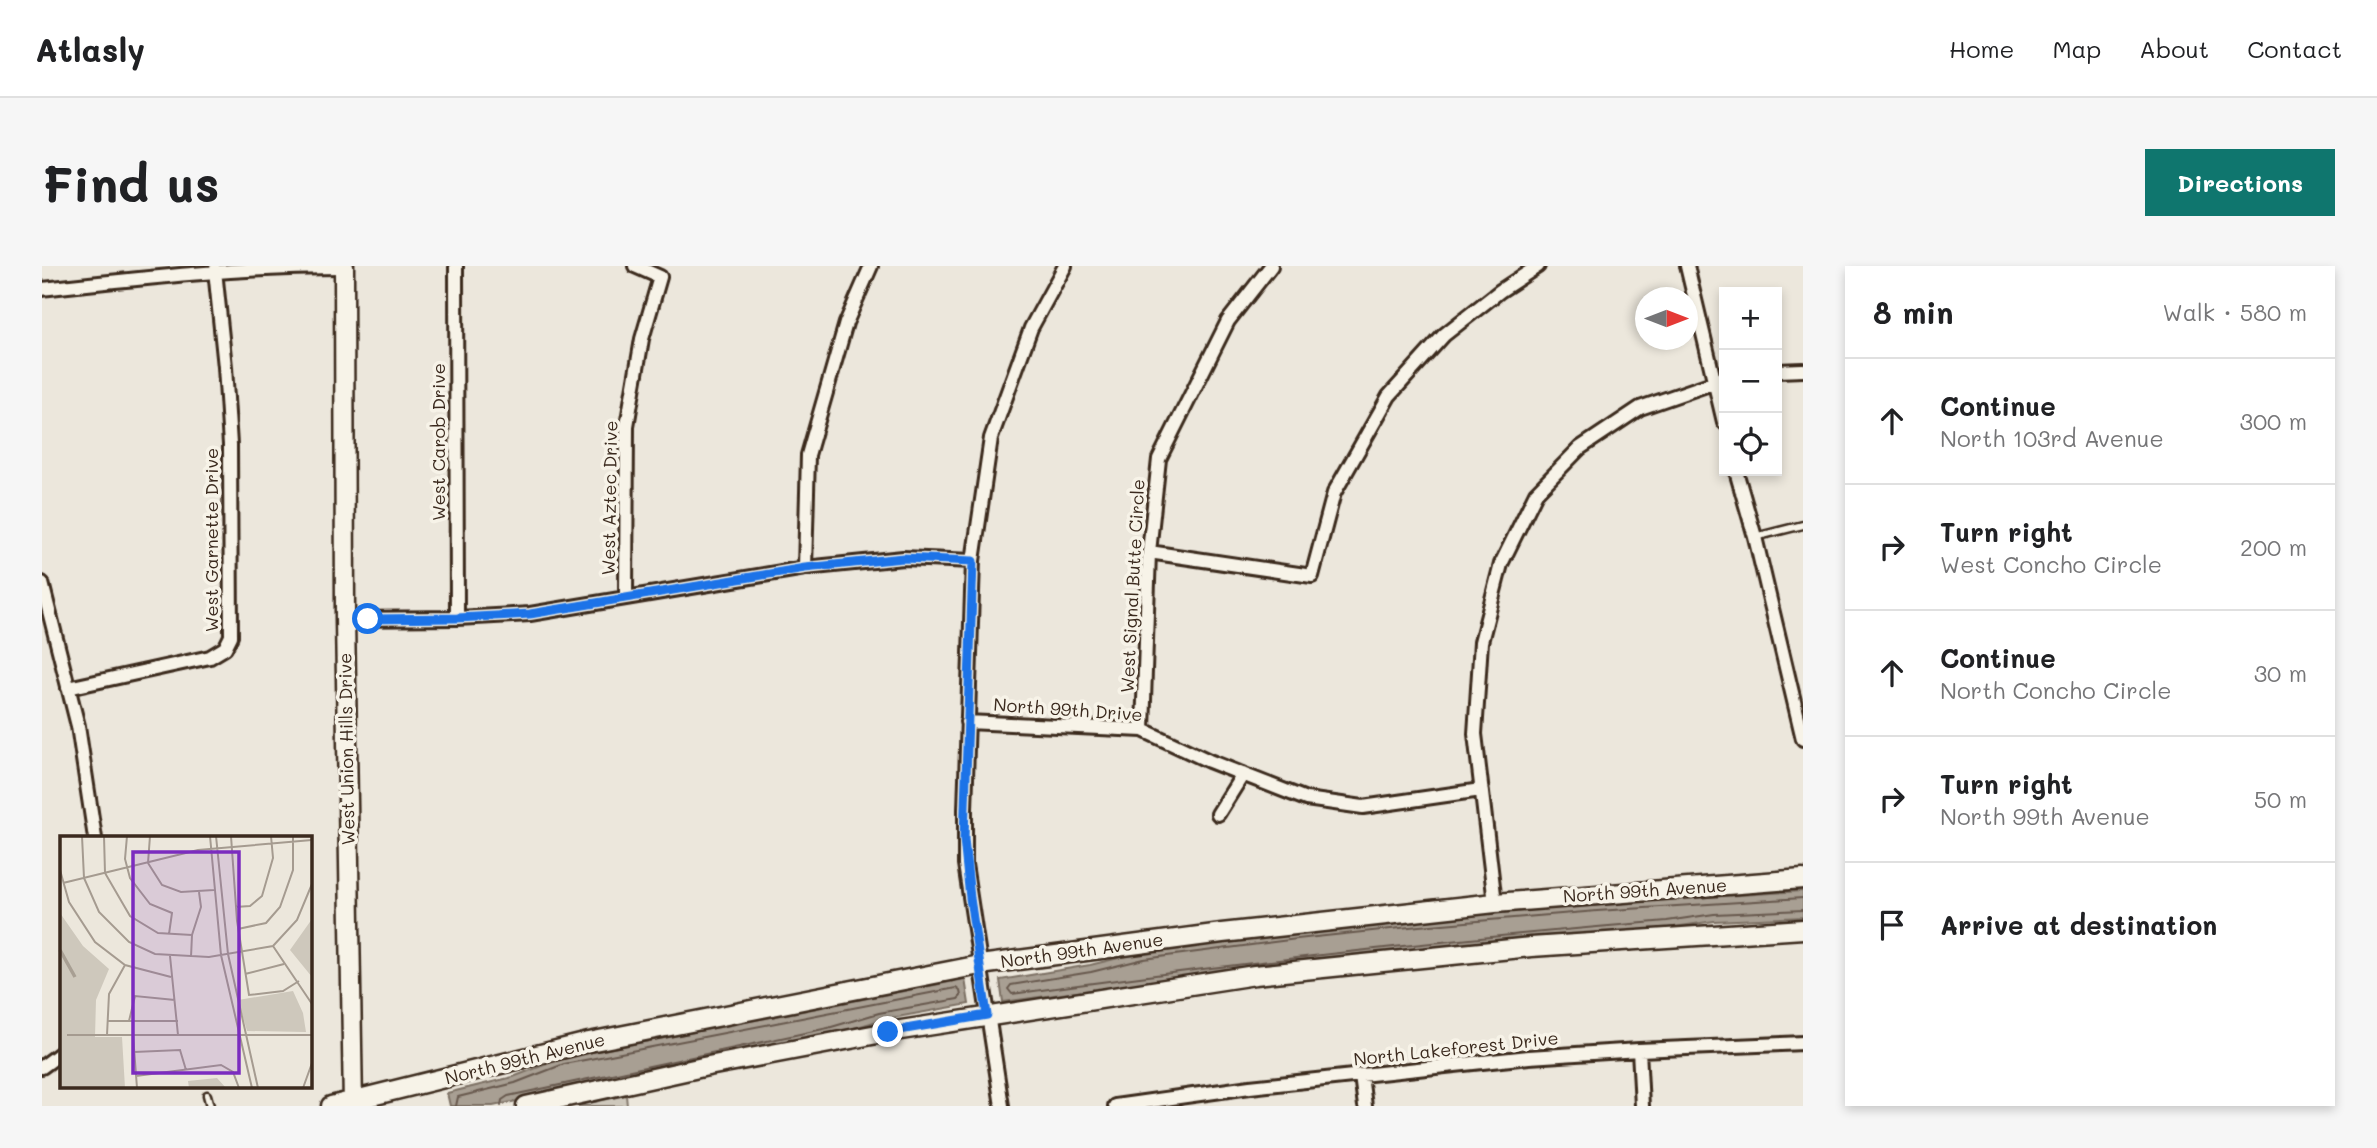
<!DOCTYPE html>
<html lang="en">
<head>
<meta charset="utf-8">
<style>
	body { margin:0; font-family:Mali,sans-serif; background:#f6f6f6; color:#202124 }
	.controls { position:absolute; right:21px; top:21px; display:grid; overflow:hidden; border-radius:0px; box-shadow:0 4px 10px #0003 }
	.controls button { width:63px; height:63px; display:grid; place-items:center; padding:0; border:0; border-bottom:2px solid #e0e0e0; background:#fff; color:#202124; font:35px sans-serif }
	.compass { position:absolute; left:1593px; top:21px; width:63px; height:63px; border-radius:50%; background:#fff; box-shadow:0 4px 10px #0003; rotate:90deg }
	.stop { position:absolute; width:21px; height:21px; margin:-16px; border:5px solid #1a73e8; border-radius:50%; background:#fff }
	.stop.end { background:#1a73e8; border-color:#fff; box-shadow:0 2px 7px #0008 }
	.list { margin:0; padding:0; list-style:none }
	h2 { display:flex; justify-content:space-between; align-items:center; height:91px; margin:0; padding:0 28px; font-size:30px }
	h2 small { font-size:23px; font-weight:400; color:#757577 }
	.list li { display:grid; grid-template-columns:46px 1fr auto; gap:21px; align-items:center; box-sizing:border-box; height:126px; padding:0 28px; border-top:2px solid #e0e0e0 }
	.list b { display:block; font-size:26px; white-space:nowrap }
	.list p { margin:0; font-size:23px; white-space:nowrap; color:#757577 }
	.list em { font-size:23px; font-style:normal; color:#757577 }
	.icon { flex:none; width:38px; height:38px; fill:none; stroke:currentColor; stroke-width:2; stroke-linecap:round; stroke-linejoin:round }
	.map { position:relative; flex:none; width:1761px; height:840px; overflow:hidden; border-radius:0px }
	header { display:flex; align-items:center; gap:42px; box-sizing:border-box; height:98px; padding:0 35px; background:#fff; border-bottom:2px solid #e0e0e0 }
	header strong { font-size:33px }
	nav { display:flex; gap:38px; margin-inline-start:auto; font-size:24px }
	.intro { display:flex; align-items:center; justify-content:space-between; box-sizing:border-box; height:168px; padding:0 42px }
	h1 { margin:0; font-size:49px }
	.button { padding:18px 32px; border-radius:0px; background:#0f766e; color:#fff; font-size:24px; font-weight:700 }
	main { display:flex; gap:42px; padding:0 42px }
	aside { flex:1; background:#fff; border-radius:0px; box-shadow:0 4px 10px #0003 }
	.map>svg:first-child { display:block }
	.green { fill:#cec8bc; stroke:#84796d; stroke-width:2 }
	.water { fill:#a89f93; stroke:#7c7064; stroke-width:2 }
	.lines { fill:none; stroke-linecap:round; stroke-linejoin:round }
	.shore { stroke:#67594d; stroke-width:2 }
	.lane-casing { stroke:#3b2a1e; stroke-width:11 }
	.street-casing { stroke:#3b2a1e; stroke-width:18 }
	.secondary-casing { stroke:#3b2a1e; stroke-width:23 }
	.lane { stroke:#f7f3e8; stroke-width:6 }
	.street { stroke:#f7f3e8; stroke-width:12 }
	.secondary { stroke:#f7f3e8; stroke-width:18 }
	.route { stroke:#1a73e8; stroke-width:9 }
	.labels { text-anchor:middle; stroke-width:7; stroke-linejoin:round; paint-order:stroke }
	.street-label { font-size:18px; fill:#3b2a1e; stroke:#f7f3e8 }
	.inset-river { fill:none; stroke:#a89f93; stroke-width:3.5 }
	.inset-road { fill:none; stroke:#a59b90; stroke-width:2 }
	.view { fill:#7b2cbf; fill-opacity:0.15; stroke:#7b2cbf; stroke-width:3.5 }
	.inset-edge { fill:none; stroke:#3b2a1e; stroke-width:3.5 }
</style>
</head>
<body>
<header>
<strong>Atlasly</strong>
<nav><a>Home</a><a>Map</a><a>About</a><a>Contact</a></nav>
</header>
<div class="intro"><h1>Find us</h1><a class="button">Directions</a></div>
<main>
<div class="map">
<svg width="1761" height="840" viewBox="0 0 1761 840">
	<rect width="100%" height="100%" fill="#ece7dc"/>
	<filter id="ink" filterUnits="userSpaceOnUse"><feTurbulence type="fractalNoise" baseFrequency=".0143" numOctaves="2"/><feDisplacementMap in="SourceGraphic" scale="14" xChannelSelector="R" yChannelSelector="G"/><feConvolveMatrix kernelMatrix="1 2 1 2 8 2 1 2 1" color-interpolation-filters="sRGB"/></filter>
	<g filter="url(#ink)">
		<path class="green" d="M584 829 585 840H534Z"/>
		<path class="water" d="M1761 625V651L1672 655 1626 662 1506 672 1174 707 961 736 958 714 1048 699 1101 686 1183 674 1376 653 1554 638Z
			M923 713 927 738 839 754 788 769 451 840H408L405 827 471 811 520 792Z"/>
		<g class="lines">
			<path class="shore" d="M1761 632 1555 645 1377 660 1255 673 1102 693 1049 706 969 719 966 723 970 728C1188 698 1406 673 1625 655L1672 648 1761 644
				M414 840 416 831 473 817 522 798 914 722 918 725 919 730 916 733 837 747 786 762 466 830 460 834 459 840"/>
			<defs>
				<path id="lane" d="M1713 271 1761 259
					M165 829 168 840"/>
				<path id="street" d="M414 0 415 352
					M1645 0 1682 156
					M0 23C101 12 200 1 302 1
					M1735 105 1761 104
					M1694 205 1713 271 1761 473
					M1107 286 1270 310 1292 227 1347 130 1402 69 1458 25 1496 0
					M763 302 766 189 804 57 829 0
					M0 317 36 460 53 572
					M584 331 585 160 600 73 618 11 593 0
					M303 353 415 352 488 348 763 302 861 292 931 295
					M26 422 168 391 183 382 189 370 188 179 183 101 173 4
					M925 456 1101 464 1167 495 1264 533 1321 541 1439 524
					M1101 464 1107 286 1117 193 1186 55 1229 0
					M1176 548 1201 508
					M1453 637 1433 468 1439 376 1459 298 1494 227 1538 182 1598 142 1682 113
					M1597 784 1600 840
					M0 801 19 787
					M1319 810 1323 840
					M960 840 923 598V544L931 295 949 172 989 62 1023 0
					M1073 840 1208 821 1487 791 1597 784 1761 777"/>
				<path id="secondary" d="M302 0 303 353 311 840
					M289 840 547 776 938 699 1180 667 1453 637 1761 613
					M484 840 661 801 846 766 1213 709 1489 681 1761 663"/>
			</defs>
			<use href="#lane" class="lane-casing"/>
			<use href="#street" class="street-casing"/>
			<use href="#secondary" class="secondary-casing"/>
			<use href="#lane" class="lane"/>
			<use href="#street" class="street"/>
			<use href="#secondary" class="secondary"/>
		</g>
	</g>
	<g class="lines" filter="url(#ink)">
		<path class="route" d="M326 353 415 352 488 348 763 302 861 292 931 295 922 573 928 632 945 749 846 766"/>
	</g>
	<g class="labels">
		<g class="street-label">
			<text transform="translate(397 176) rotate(-90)" y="6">West Carob Drive</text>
			<text transform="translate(568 232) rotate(-89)" y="6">West Aztec Drive</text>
			<text transform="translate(170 274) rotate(-90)" y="6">West Garnette Drive</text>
			<text transform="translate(1091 320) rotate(-87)" y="6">West Signal Butte Circle</text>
			<text transform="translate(1026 444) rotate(4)" y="6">North 99th Drive</text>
			<text transform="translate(305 483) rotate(-91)" y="6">West Union Hills Drive</text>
			<text transform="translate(1603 625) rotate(-4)" y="6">North 99th Avenue</text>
			<text transform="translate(1040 685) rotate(-8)" y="6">North 99th Avenue</text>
			<text transform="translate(1414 783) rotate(-6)" y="6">North Lakeforest Drive</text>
			<text transform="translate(483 793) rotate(-14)" y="6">North 99th Avenue</text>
		</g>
	</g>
	<g transform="translate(18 570)">
		<rect width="252" height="252" fill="#ece7dc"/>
		<path d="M0 77 23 110 49 133 36 164 35 201H62L65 252H0ZM252 83V141L230 114ZM233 155 243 177 246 196 187 195 178 164ZM157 242 166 252H129L128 245Z" fill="#cec8bc"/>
		<path class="inset-river" d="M0 114 15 141"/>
		<path class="inset-road" d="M22 0 24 42 39 76 69 106 95 118 149 121 213 110 237 84 252 48M44 0 45 37 70 80 98 97 132 99M67 0 65 23 70 42 90 68 112 77 109 98M90 0 88 27 102 49 121 56 154 54M150 0 161 119 192 252M156 0 168 118 198 252M171 0 177 85 189 159 223 155 239 145M0 34 9 66 35 106 65 129 111 141M3 47 138 14 252 4M175 71 190 70 202 60 213 22 211 0M178 93 206 87 220 71 233 34V0M213 110 252 168M110 120 118 199M131 121 132 99 141 71 139 56M185 138 224 128M47 185H118M69 185 75 160 115 164M7 199H252M47 199 49 158 65 129M73 199 77 252M74 216 120 214 126 234M76 240 161 229 173 236 179 252M243 252 252 227"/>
		<path class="view" d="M73 16H179V237H73Z"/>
		<rect width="252" height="252" class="inset-edge"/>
	</g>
</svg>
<div class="controls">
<button>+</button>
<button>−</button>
<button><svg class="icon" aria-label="locate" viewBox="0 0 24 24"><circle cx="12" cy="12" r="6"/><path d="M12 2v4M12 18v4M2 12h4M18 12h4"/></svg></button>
</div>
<svg class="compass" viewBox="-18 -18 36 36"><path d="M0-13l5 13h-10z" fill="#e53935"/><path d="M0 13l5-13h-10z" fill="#757577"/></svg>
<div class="stop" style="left:326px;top:353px"></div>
<div class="stop end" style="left:846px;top:766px"></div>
</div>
<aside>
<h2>8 min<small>Walk · 580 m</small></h2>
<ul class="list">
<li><svg class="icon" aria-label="ahead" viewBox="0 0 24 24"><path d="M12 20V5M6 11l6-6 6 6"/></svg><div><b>Continue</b><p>North 103rd Avenue</p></div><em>300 m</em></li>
<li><svg class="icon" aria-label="right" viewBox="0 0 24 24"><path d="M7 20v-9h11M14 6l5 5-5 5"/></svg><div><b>Turn right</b><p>West Concho Circle</p></div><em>200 m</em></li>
<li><svg class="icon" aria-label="ahead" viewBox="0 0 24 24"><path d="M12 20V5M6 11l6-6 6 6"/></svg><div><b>Continue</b><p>North Concho Circle</p></div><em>30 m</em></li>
<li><svg class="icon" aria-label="right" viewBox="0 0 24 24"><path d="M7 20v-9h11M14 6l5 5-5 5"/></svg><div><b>Turn right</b><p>North 99th Avenue</p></div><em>50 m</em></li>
<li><svg class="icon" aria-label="arrive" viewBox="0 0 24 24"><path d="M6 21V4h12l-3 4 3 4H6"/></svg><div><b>Arrive at destination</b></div></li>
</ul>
</aside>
</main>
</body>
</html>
